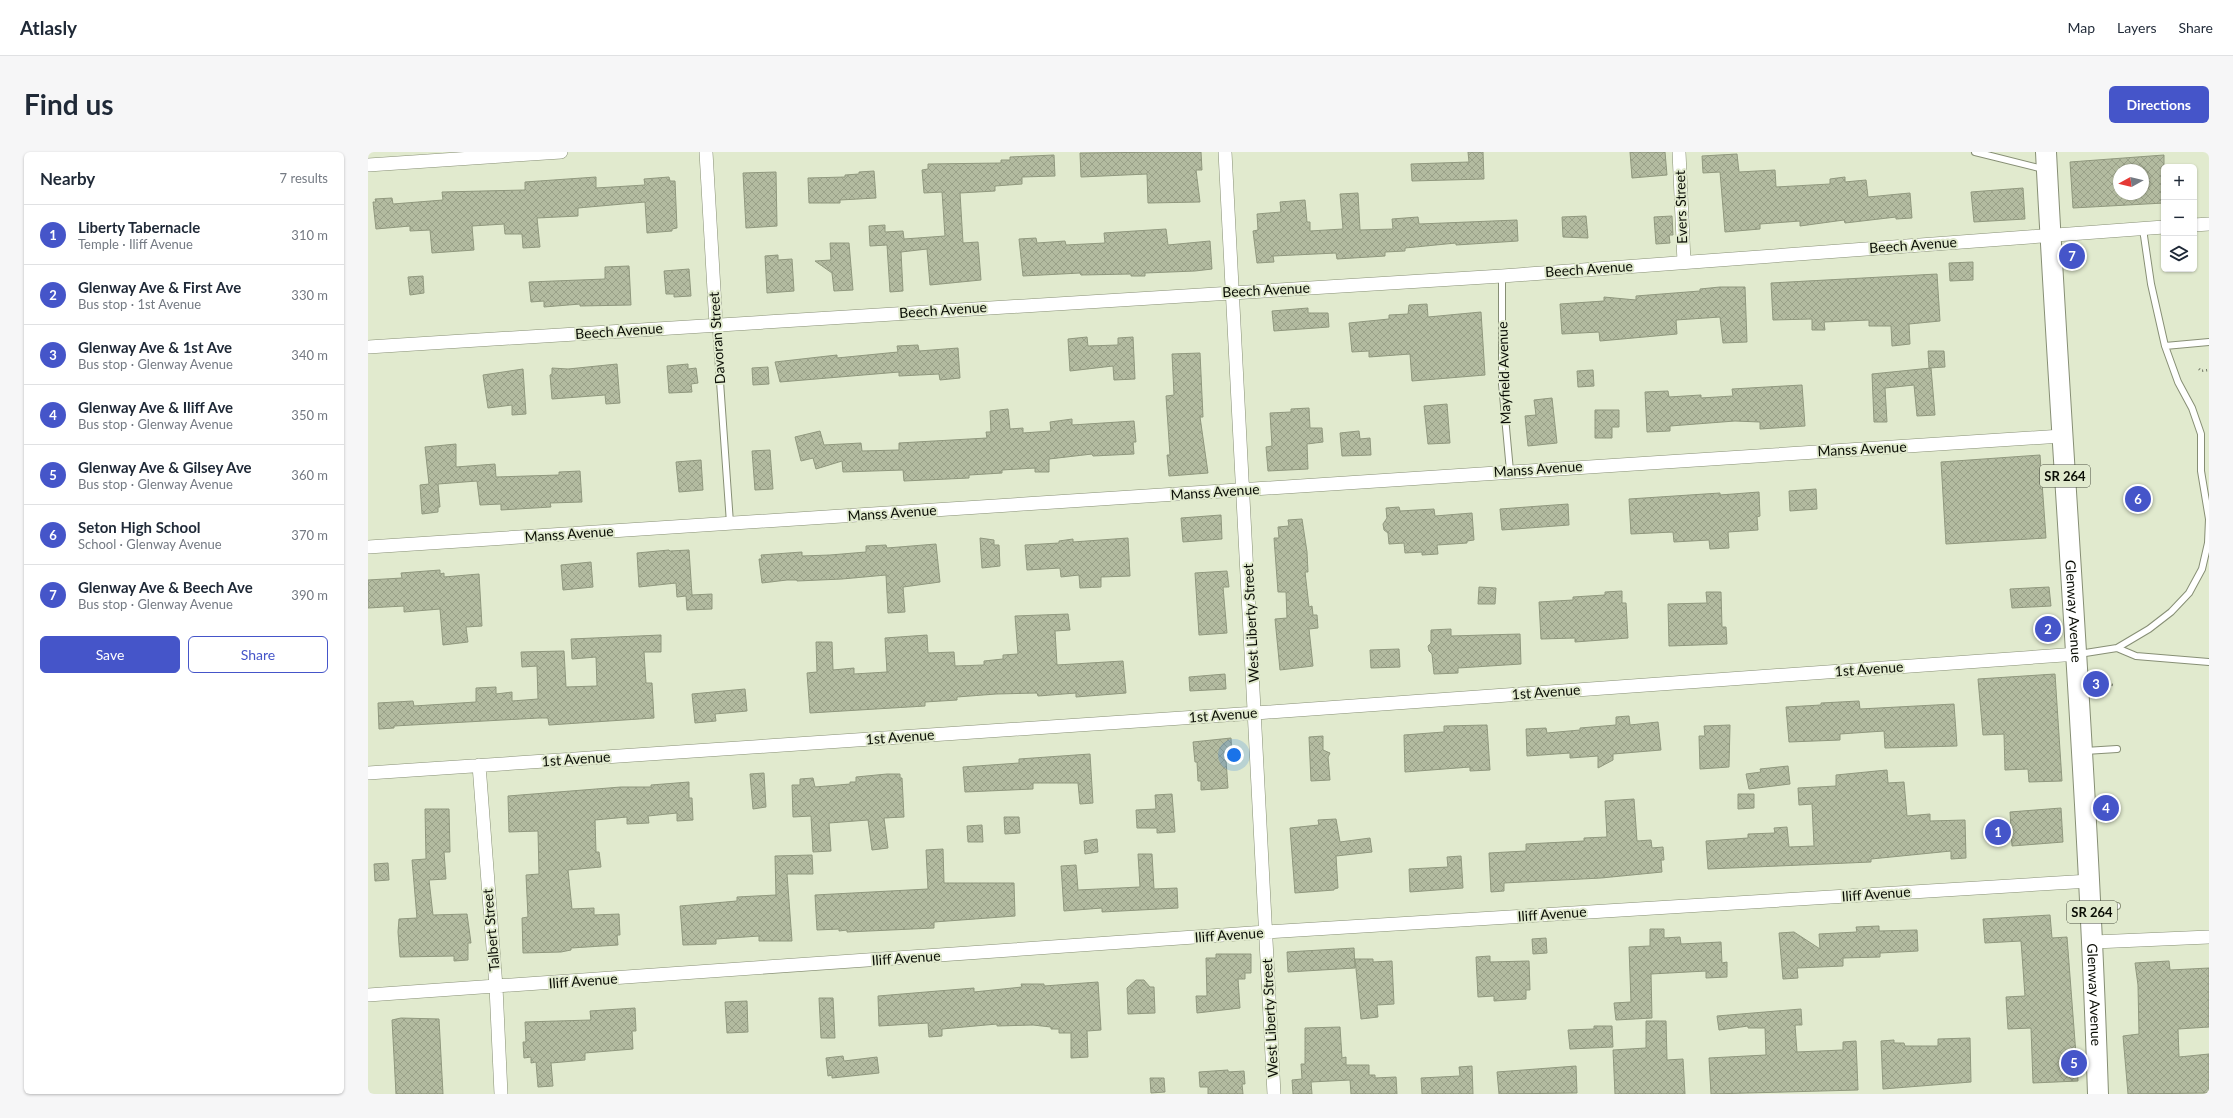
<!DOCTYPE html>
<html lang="en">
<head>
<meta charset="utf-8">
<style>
	body { margin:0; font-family:Lato,sans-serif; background:#f6f6f7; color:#1f2937 }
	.controls { position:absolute; right:12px; top:12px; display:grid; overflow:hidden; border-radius:6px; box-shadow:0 1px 3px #0004 }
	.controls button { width:36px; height:36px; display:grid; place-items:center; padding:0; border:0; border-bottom:1px solid #e0e1e3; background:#fff; color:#1f2937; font:20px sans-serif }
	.compass { position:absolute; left:1745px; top:12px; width:36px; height:36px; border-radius:50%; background:#fff; box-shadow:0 1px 3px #0004; rotate:262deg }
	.you { position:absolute; left:866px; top:603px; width:14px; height:14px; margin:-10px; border:3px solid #fff; border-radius:50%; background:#1a73e8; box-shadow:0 0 0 6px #1a73e833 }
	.badge { display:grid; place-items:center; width:26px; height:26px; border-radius:50%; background:#4555c9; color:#fff; font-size:13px; font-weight:700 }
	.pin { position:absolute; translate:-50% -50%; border:2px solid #fff; box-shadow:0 1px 4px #0006 }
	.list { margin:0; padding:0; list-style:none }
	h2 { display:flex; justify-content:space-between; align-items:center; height:52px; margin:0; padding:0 16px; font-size:17px }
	h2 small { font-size:13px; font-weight:400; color:#747a83 }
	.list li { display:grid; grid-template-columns:26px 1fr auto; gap:12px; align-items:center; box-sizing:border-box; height:60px; padding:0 16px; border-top:1px solid #e0e1e3 }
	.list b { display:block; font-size:15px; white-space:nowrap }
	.list p { margin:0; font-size:13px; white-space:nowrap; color:#747a83 }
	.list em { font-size:13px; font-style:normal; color:#747a83 }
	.actions { display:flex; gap:8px; padding:12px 16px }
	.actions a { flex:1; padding:9px 0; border:1px solid #4555c9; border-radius:6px; text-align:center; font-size:14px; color:#4555c9 }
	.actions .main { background:#4555c9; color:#fff }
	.icon { flex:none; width:22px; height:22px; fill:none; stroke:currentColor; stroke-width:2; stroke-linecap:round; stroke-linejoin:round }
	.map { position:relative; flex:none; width:1841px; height:942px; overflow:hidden; border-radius:6px }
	header { display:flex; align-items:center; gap:24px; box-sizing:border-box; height:56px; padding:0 20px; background:#fff; border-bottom:1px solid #e0e1e3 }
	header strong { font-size:19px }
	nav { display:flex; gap:22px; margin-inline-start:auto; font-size:14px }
	.intro { display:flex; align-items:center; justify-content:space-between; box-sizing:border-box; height:96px; padding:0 24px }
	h1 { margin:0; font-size:28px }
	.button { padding:10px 18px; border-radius:6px; background:#4555c9; color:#fff; font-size:14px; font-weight:700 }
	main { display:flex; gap:24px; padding:0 24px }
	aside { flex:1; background:#fff; border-radius:6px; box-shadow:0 1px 3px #0004 }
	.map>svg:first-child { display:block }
	.building { fill:url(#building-cross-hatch); stroke:#90987e; fill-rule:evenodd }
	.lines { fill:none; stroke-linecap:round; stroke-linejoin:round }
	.lane-casing { stroke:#878f75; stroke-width:8 }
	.street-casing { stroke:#878f75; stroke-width:14 }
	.primary-casing { stroke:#878f75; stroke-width:22 }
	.path { stroke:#707665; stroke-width:2.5; stroke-dasharray:1 3; stroke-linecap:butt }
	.lane { stroke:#fff; stroke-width:6 }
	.street { stroke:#fff; stroke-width:13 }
	.primary { stroke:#fff; stroke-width:20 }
	.labels { text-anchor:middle; stroke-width:4; stroke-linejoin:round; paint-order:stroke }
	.shield { fill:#e1eace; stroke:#4a4f41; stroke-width:1 }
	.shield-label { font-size:13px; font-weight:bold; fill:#0a0d05 }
	.street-label { font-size:14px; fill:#0a0d05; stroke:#e1eace }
</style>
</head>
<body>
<header>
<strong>Atlasly</strong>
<nav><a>Map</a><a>Layers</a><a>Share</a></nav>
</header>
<div class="intro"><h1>Find us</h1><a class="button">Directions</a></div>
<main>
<aside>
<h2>Nearby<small>7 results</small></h2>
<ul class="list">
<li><span class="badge">1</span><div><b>Liberty Tabernacle</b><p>Temple · Iliff Avenue</p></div><em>310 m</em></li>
<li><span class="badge">2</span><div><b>Glenway Ave &amp; First Ave</b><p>Bus stop · 1st Avenue</p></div><em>330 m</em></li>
<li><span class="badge">3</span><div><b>Glenway Ave &amp; 1st Ave</b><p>Bus stop · Glenway Avenue</p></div><em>340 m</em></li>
<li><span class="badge">4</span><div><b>Glenway Ave &amp; Iliff Ave</b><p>Bus stop · Glenway Avenue</p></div><em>350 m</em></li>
<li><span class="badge">5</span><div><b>Glenway Ave &amp; Gilsey Ave</b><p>Bus stop · Glenway Avenue</p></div><em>360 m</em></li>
<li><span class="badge">6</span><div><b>Seton High School</b><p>School · Glenway Avenue</p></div><em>370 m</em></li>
<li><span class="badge">7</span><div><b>Glenway Ave &amp; Beech Ave</b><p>Bus stop · Glenway Avenue</p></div><em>390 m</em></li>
</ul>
<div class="actions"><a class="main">Save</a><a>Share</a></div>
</aside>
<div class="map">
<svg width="1841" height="942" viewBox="0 0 1841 942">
	<defs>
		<pattern id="building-cross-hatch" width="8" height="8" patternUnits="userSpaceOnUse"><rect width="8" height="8" fill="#b3bba0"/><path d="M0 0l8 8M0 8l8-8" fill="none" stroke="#99a088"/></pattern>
	</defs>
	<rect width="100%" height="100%" fill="#e1eace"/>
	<path class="building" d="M803 0H833L834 18H828L832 50 780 51 779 22 713 25 712 1Z
		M1100 0H1115L1116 27 1044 29 1043 12 1101 10Z
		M1262 0H1297L1299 23 1264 26Z
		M1369 2 1371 20 1407 18 1408 35 1462 32V27L1477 25V30L1498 28 1500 45 1542 41 1544 66 1528 67V65L1477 71 1476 68 1432 74V69L1392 72V77L1357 80 1352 20 1335 21 1334 4Z
		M686 3 687 24 654 25V32L627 34V39L592 41 595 91 610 90 613 128 562 133 559 97 533 100 535 139 522 140 519 93 502 94 501 74 517 73V80L535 79 536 87 577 84 574 40 556 41 554 18 560 17V12L633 11V8H642V5Z
		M1796 3V51L1705 56 1702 10ZM1751 18H1775V42H1751Z
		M506 19 508 46 472 48V51H441L440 26 477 25V23L491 22V20Z
		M408 20 409 74 378 76 375 21Z
		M228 25V36L277 33 276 27 301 25 302 29H307L309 76 304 77V79L279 81 277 50 210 56V64L169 66 172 95 155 96 154 82H137L136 72 104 74 106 98 64 101 62 78 42 79V74L8 77 5 50H8L7 47 24 46 25 52 75 48 74 40 157 38V30Z
		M1655 36 1657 67 1606 70 1603 40Z
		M990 41 992 78 1025 77 1024 67 1050 65 1051 72 1149 68 1150 89 1088 93V91L1037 96V99L1017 100V104L969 107 968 101 905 104 906 110 889 111 885 79 890 78 889 62 913 60 912 50 937 48 939 70H942V79L975 77 972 42Z
		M1218 64 1220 86 1195 85 1194 65Z
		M1304 64 1305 83H1301L1302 91 1288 92 1286 65Z
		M798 77 800 93 842 89 844 117 827 119 777 121V124H763V122L713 123 712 121 655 124 651 87 668 86 669 91 697 89 698 93 737 91 736 81Z
		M462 91H481L485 138 466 139 464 121 447 109 463 108Z
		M410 103V108L424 107 426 139 399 141 397 104Z
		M1605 110V128L1582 129 1581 111Z
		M261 114 263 153 212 154V152L176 155V149L163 150 161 130 237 127V115Z
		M321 117 323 144 306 145V142H298L296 119Z
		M1569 122 1572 169 1541 172 1542 192 1524 194 1523 174H1501V168L1456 170 1457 178H1444V167L1405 168 1403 131Z
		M55 124 56 141 42 143 40 125Z
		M1352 135H1377L1379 190 1355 191 1352 165 1308 168 1309 182 1232 189 1231 180 1194 182 1192 152 1236 149V145L1268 148V144L1332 139V137Z
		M1059 152 1060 165 1113 160 1117 223 1044 229 1042 202 1001 205V199L984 200 981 171 1021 167V163L1040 162 1041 153Z
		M940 156V161H960L961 175 906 179 904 159Z
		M719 185 720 194 750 193V186L765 185 767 227 746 228 745 214 702 219 700 187Z
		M550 193 551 199 590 196 592 226 572 228 571 222 531 224V220L412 230 407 210 469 203V206L530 200 529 194Z
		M1560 199H1576L1577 215 1561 216Z
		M832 201 835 265H832L840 321 801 324 799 303H802L798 244 806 243 804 202Z
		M249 212 252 251 238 252 237 243 184 247 182 223 184 222V216L200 217Z
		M320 212V217L328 216 330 231 323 232 324 240 301 241 299 214Z
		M400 215 401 232 385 233 384 216Z
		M1563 216 1567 263 1549 264 1546 233 1517 236 1519 270H1506L1504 222Z
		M155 217 158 262 144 263V253L120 256 115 223Z
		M1225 218 1226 234 1210 235 1209 219Z
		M1434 233 1437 274 1392 277V270L1367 269 1302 274V279L1279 280 1277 240 1300 239 1301 245 1333 243V246L1365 244 1364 237Z
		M1184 246 1189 291 1160 294 1157 264 1168 263 1166 248Z
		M1079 252 1082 291 1060 292 1056 254Z
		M941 256 942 276H954L955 290 939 292 940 317 900 319 898 295 904 294 902 261 923 260V257Z
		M640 257 642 277 655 276V281L683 279 682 270 704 267V273L766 269 768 290H765L766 302 725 304 724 302 681 307V320H667V316L634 318V321L601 323V326L536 329 535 318 475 320 474 309 448 317 445 306 433 309 427 285 452 279 456 293 493 291 494 299 531 298V291L619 286 618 280H623L622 259Z
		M1227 258H1251V275H1244V286H1227Z
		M991 279 992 287 1002 286 1003 303 974 304 972 281Z
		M88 292V315L127 312 128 325 191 323V320L212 319 214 350 182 351 183 355 133 358V352L112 353 109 329 70 332 72 355H70V360L54 362 52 333 61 332 57 295Z
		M402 298 405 337 387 338 384 299Z
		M1672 303 1678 386 1578 392 1573 310Z
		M333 308 335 338 311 340 308 310Z
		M1448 337 1449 357 1422 359 1421 339Z
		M1391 340 1392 364 1389 365 1390 378 1360 380 1361 396 1342 397 1341 388 1306 390 1305 380 1263 382 1261 347 1352 341V343Z
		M1200 352 1201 373 1134 378 1132 357Z
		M1031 355 1032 359 1066 357 1067 364 1104 361 1106 388 1099 389V391L1069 393 1070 402 1054 403V400L1037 401 1036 391 1021 392 1020 381 1016 378 1015 372 1019 366 1018 356Z
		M853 363 854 387 815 390 813 366Z
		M934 367 939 400 940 420H937L941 455 944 454 945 463H949L950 476 941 477 945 514 912 518 907 467 919 466 918 440H910L906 386H911L910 375 921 374 920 368Z
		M612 386 626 388V393H631L632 414 614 416Z
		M760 386 762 424 733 425V435L712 436 711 423 693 425 692 416 659 418 657 393 691 391V389L705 387V390Z
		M568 392 572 430 535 435 537 460 520 461 518 423 474 427 429 429V428H419L394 431 391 407H394L393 403 434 400V404L462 403 498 400V394L518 393 519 396Z
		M301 398 302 399 321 398 324 443 344 442V457L319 458 318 444 309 445 308 431 271 435 269 401Z
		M223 410 225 435 195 438 193 413Z
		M72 418V422L76 421V425L111 422 114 474 98 475 100 490 75 493 72 457 36 460V454L0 456V428L34 426 33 421Z
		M859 419 861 435H855L859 481 831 483 827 421Z
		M1111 435 1128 436 1127 452H1110Z
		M1681 435 1683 454 1644 456 1642 437Z
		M1254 439V451H1258L1260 486 1207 490V486L1173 487 1171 450 1205 448V445L1237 443V440Z
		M1338 440H1353L1354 475H1358L1359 492 1301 494 1300 452 1339 451Z
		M700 462 702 478 687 479 689 513 755 509 758 541 708 545V541L670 544 669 541 628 542 589 545V548L557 550V554L442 561 439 521 449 520 448 490H464L465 518 486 516V522L519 520 517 486 559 483 560 501 586 500 587 514 616 513V509L635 507V503L650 502 647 464Z
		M1083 477V484L1152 482 1153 512 1090 516V521L1066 522 1064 502 1061 499 1060 494 1063 491V478Z
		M293 483V500H276L278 531H284L286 566 181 573 180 566H171L26 574V576L11 577 10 551 45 549 46 554 108 550V536L128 535V542L144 540V549L170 547 169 514 154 515 153 500 196 499 198 535 229 534 228 505 204 507 203 487Z
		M1031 497 1032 515 1003 516 1002 498Z
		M857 522 858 537 822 539 821 525Z
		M1687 522 1694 629 1661 630 1660 617 1637 618 1636 582 1615 583 1610 527Z
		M377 537 379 559 347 562 348 569 327 571 324 542Z
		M1491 549 1492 557 1586 552 1589 594 1517 596 1516 579 1472 582V588L1421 590 1418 555 1453 553V551Z
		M1261 564 1262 573 1290 570 1293 598 1245 602V608L1230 616V604L1202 606V601L1159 604 1158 577 1178 576 1179 581 1212 578V576L1248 573V565Z
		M1119 573 1122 618 1102 619V615L1037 620 1036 583 1076 580V574Z
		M1362 573 1361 615 1332 617 1331 584H1337L1336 574Z
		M955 584V598L962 601 960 605 962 628 943 629 941 585Z
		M863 586 864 607 858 608 860 636 833 638V629H830L829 610H827L825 590Z
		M722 602 725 651 712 652 710 631H665V637L597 640 595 615 651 611V607Z
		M1420 614 1422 632 1381 637 1378 622 1393 620 1392 617Z
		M1519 618 1520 631 1536 630 1539 664 1562 662V669L1597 668 1598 706 1583 707V699L1503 707V710L1340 717 1338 689 1380 686V682L1407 681 1406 676 1419 675 1421 695 1446 694 1444 652 1431 653 1430 636 1468 634V623Z
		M396 621 398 655 385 657 382 622Z
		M519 622H532V626H534L536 665 516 666 520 696 504 698 500 668 461 671 463 699 445 700 443 664 425 665 424 633H432V627L445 626 447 635 482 632V630H488V625Z
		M321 630V646H324L325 668 309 669V661L280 664 281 671 259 672V665L227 668 228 700H231L233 715 200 718 204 757 226 756V763L251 762 252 783H249L250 793 203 796V798L193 800 155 801 154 766 160 765 158 723 171 722 170 679 141 680 140 644 253 635H283V633Z
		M804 642 807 680 789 681V676H769L768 658 788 657 787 643Z
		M1370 642H1386V656L1370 657Z
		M1266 647 1269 689 1283 688 1284 696 1295 695 1296 708H1293L1294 720 1233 726 1136 731V739L1123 740 1121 701 1158 699V692L1216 689V686L1239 685 1237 649Z
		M1693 656 1695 690 1644 694 1642 660Z
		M57 657H81L82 700H76L78 727 61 728 65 763 99 762 103 791H100V808L86 809V804L32 805 30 780 31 767 49 766 44 708 58 707Z
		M636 665H651L652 681 637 682Z
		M968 667 972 690 1002 686 1004 700 968 704 970 736 966 737V738L927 741 922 676 951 673 950 668Z
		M614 673 615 690H600L599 674Z
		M729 687 730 700 717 702 716 689Z
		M575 697 576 731H646L647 764 566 770V776L479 780V778L471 779V777L449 778 447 743 560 737 558 698Z
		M770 702H784L786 737 809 736 810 756 734 760V756L696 759 693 714 708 713 710 738 772 735Z
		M444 703 445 722H419L424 789H391V784L348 787V792L315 793 312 754 369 749V745L408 743 407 704Z
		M1093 704 1095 736 1042 740 1041 717 1080 715 1079 705Z
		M20 711 21 728 7 729 6 712Z
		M1682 763 1684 786 1699 785 1710 929 1665 931 1663 876 1640 877 1638 845 1657 844 1653 789 1617 791 1615 767Z
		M1511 774V779L1549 778 1550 799 1512 801V805L1475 806V814L1429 816 1430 826 1415 827 1411 781 1426 780 1452 797 1451 782 1489 780 1488 775Z
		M1282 777H1296V786L1312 785 1313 792 1353 790 1354 811 1359 810V825L1338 826V819L1283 822 1284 866 1248 868 1246 851 1263 850 1261 795 1282 794Z
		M1178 786 1179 801 1165 802 1164 787Z
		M986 796 987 816 920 820 919 800Z
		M848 802H883V821H877V827H870L872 856 829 861 828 844H839L838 806H848Z
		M1122 804V810L1161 809 1162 838H1158V847L1126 849V844L1110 845 1108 805Z
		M987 807H1005V810L1024 809 1026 852 1009 853 1010 865 993 867Z
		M1801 809 1802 818 1841 816V875L1810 877 1811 905 1841 902V941L1760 942 1755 884 1771 882 1770 833 1767 811Z
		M768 828H776L782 835H786L787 861 760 862 759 836Z
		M730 830 733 878 719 879 720 905 703 906V881H691V877H683V875L665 873 629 874V872L574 877V884L561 885 560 871 511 874 510 844 606 836V840L654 835 653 832H676V834Z
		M451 846H465L467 886H453Z
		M379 849 380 880 359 881 357 850Z
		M267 856 268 879H264L265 897 217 901V908L183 911 185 934 170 935 168 910 163 911V905L156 906 155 890H158L157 870 223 868 222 859Z
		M1433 857 1434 873H1427L1429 900 1475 898V890L1488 889 1490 938 1343 942 1341 906 1398 903 1397 876H1380V874L1351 878 1349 864Z
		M33 866 71 867 75 942H28L24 868Z
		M1278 869H1298L1299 908 1315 907 1317 942H1247L1245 898 1278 896Z
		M1226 874H1244L1245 895 1202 897 1200 878 1226 877Z
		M972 875 974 906 978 905V913H1001V923H1007V926L1028 925 1029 942H983L982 928 943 930 944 942H925L924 928 934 927 933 912H937V876Z
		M1602 886 1603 930 1515 937 1513 889 1526 888V891H1536L1537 894H1570V887Z
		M475 904 476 909 509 905 511 921 464 926V923L460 924 458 906Z
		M1104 914 1105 942H1054L1053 926 1092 924 1091 915Z
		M1208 914 1209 941 1131 942 1129 920Z
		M860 918V920L876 919 877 932H874L875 942H840V935H832L831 920Z
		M782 926H796L797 940 783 941Z"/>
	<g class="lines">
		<defs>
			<path id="lane" d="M1607 0 1675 17
				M1134 124V232L1142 319
				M348 173 362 371
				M1797 194 1841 190
				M1749 496 1768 504 1841 510
				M1711 502 1749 496 1781 477 1803 460 1821 441 1834 417 1840 391 1841 367 1833 319V282L1824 256 1810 230 1797 194 1783 132 1775 77
				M1717 599 1749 597
				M1725 754H1749"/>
			<path id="street" d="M338 0 348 173
				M857 0 906 942
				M1311 0 1316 110
				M0 13 193 0
				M1826 73 1841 72
				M0 195 1134 124 1796 75
				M0 395C565 357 1130 321 1694 284
				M111 613 128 835 133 942
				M0 621 888 561 1710 502
				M1726 790 1841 785
				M0 843 898 780 1722 729"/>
			<g id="primary">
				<path id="s1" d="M1678 0C1694 314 1720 628 1730 942"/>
			</g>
		</defs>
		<use href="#lane" class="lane-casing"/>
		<use href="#street" class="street-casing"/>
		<use href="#primary" class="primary-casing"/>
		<path class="path" d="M1831 217 1833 219 1841 218
			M1728 530 1745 533"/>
		<use href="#lane" class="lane"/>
		<use href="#street" class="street"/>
		<use href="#primary" class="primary"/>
	</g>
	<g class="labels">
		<g class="shield">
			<rect x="1672" y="313" width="50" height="22" rx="3"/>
			<rect x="1699" y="749" width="50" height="22" rx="3"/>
		</g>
		<g class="shield-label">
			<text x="1697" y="329">SR 264</text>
			<text x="1724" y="765">SR 264</text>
		</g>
		<g class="street-label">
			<text transform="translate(1313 55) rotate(-92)" y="5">Evers Street</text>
			<text transform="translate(1545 93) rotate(-4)" y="5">Beech Avenue</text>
			<text transform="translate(1221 117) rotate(-4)" y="5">Beech Avenue</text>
			<text transform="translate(898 138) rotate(-3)" y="5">Beech Avenue</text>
			<text transform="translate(575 158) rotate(-4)" y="5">Beech Avenue</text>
			<text transform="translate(251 179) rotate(-4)" y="5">Beech Avenue</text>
			<text transform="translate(349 186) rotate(-94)" y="5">Davoran Street</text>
			<text transform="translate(1136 221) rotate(-92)" y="5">Mayfield Avenue</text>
			<text transform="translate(1494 297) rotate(-3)" y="5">Manss Avenue</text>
			<text transform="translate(1170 317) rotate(-4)" y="5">Manss Avenue</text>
			<text transform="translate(847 340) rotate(-4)" y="5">Manss Avenue</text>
			<text transform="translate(524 361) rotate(-4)" y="5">Manss Avenue</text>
			<text transform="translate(201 382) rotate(-4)" y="5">Manss Avenue</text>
			<text dy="5" stroke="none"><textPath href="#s1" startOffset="460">Glenway Avenue</textPath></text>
			<text transform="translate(883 471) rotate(-93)" y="5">West Liberty Street</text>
			<text transform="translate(1501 517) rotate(-4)" y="5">1st Avenue</text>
			<text transform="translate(1178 540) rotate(-4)" y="5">1st Avenue</text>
			<text transform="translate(855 563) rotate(-4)" y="5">1st Avenue</text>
			<text transform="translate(532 585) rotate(-4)" y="5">1st Avenue</text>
			<text transform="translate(208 607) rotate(-4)" y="5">1st Avenue</text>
			<text transform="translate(1508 742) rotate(-4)" y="5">Iliff Avenue</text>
			<text transform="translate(1184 762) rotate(-4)" y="5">Iliff Avenue</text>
			<text transform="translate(123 778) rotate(-95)" y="5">Talbert Street</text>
			<text transform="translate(861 783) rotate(-4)" y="5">Iliff Avenue</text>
			<text transform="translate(538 806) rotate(-4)" y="5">Iliff Avenue</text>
			<text transform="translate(215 829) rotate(-4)" y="5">Iliff Avenue</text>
			<text dy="5" stroke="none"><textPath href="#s1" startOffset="844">Glenway Avenue</textPath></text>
			<text transform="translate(902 866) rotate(-93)" y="5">West Liberty Street</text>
		</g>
	</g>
</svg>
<div class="controls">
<button>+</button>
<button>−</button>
<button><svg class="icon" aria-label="layers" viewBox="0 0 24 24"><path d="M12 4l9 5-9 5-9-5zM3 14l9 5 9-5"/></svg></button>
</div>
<svg class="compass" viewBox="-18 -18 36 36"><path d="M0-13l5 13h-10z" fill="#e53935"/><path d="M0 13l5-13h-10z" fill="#747a83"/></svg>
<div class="you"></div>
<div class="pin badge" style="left:1630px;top:680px">1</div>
<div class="pin badge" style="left:1680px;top:477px">2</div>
<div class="pin badge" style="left:1728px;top:532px">3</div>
<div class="pin badge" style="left:1738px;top:656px">4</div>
<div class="pin badge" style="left:1706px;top:911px">5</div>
<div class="pin badge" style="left:1770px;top:347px">6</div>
<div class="pin badge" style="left:1704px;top:104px">7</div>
</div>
</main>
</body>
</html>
